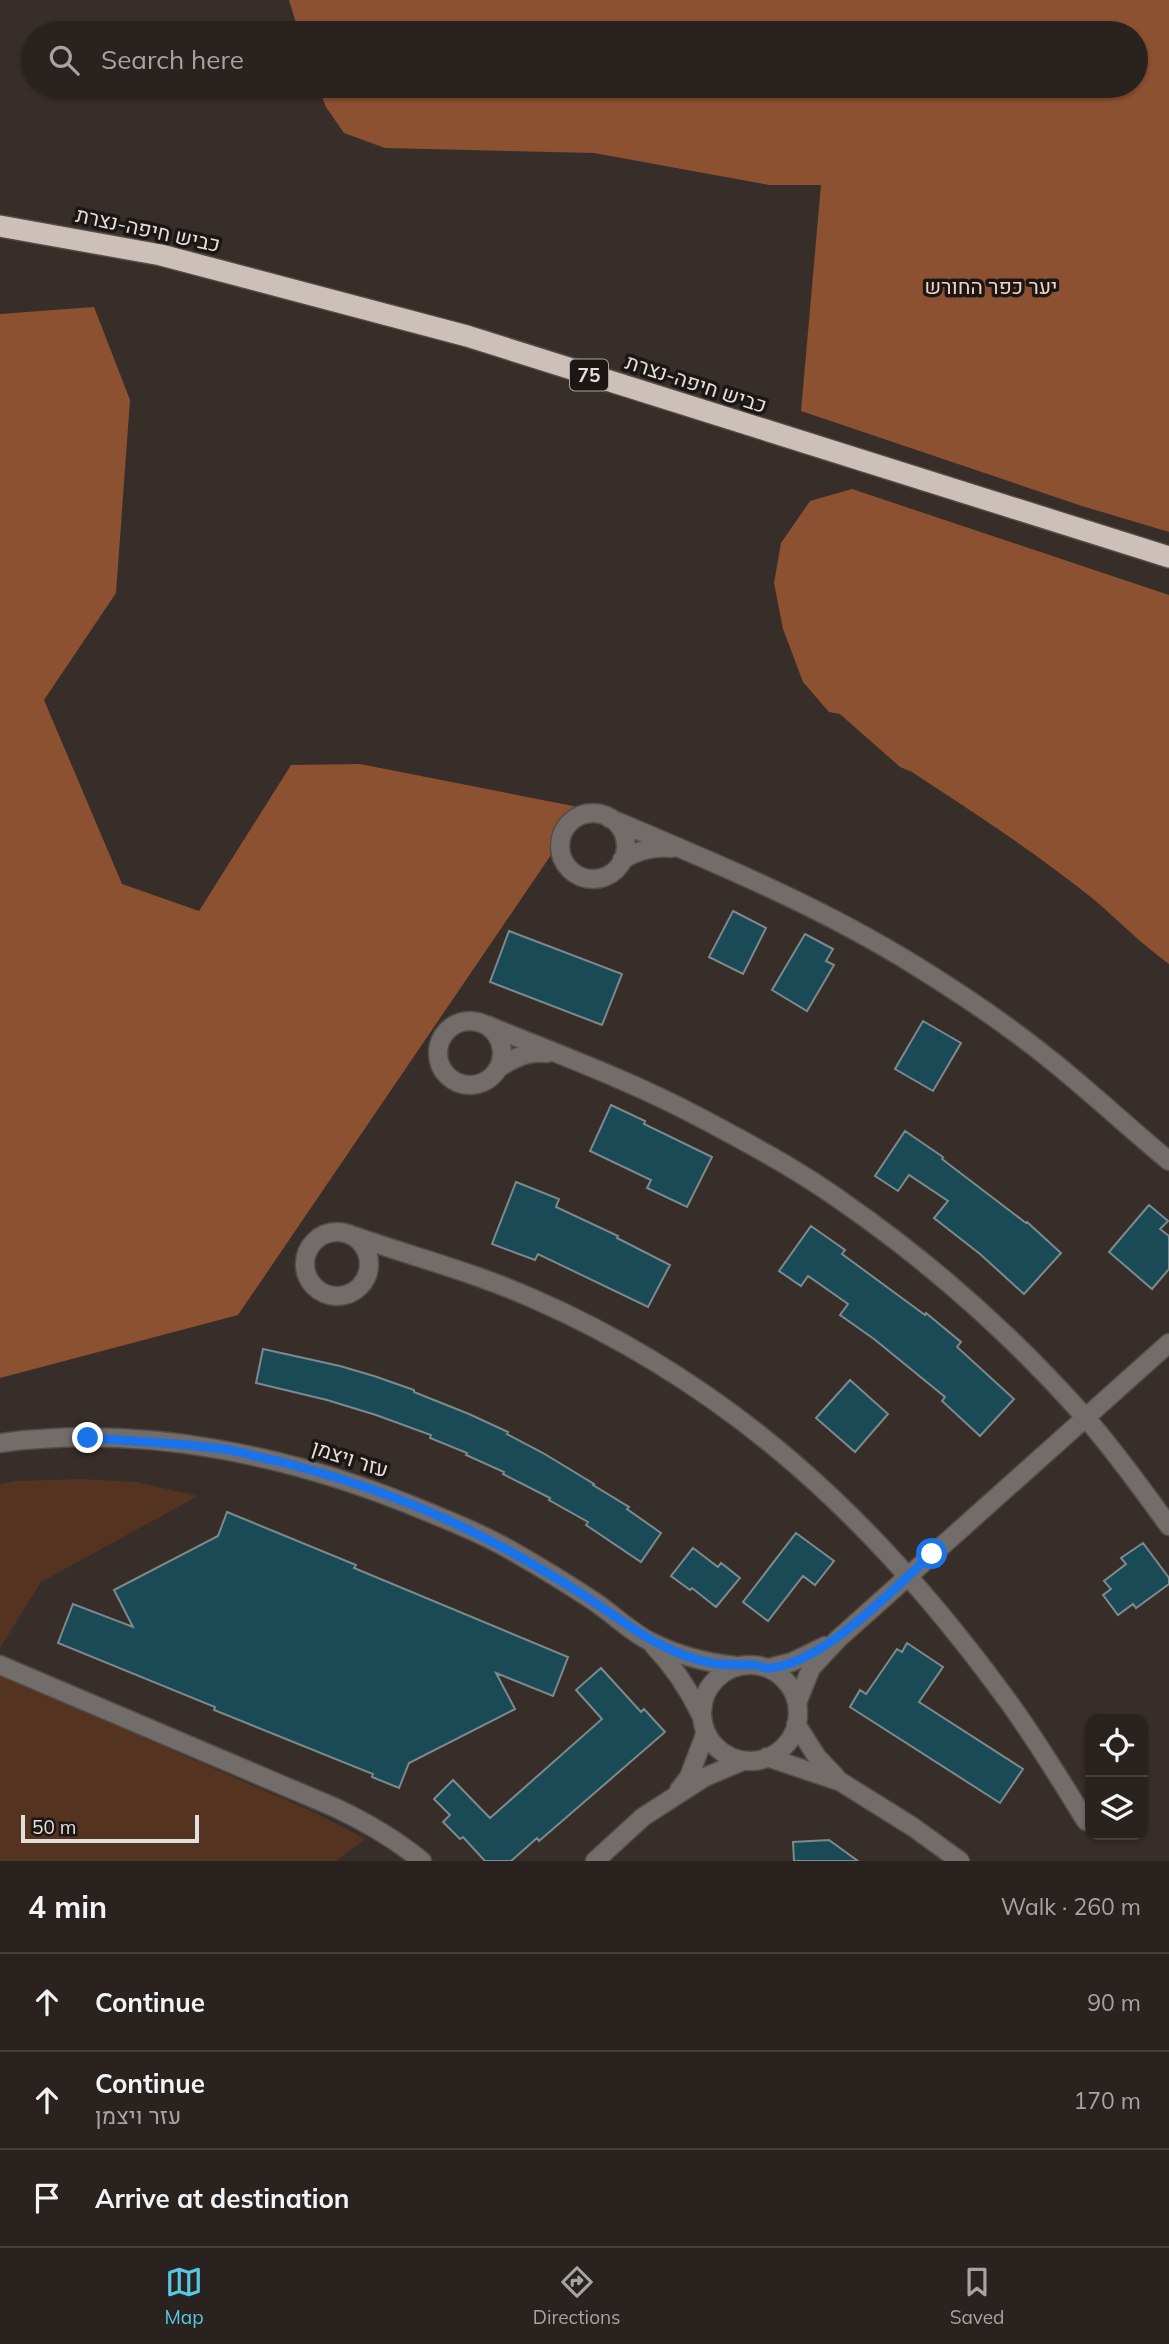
<!DOCTYPE html>
<html lang="en">
<head>
<meta charset="utf-8">
<style>
	body { margin:0; font-family:Mulish,Heebo,sans-serif; background:#362f2c; color:#f1f3f6 }
	.controls { position:absolute; right:21px; bottom:21px; display:grid; overflow:hidden; border-radius:14px; box-shadow:0 2px 5px #0004 }
	.controls button { width:63px; height:63px; display:grid; place-items:center; padding:0; border:0; border-bottom:2px solid #463f3d; background:#2a221f; color:#f1f3f6; font:35px sans-serif }
	.scale { position:absolute; left:21px; bottom:18px; width:178px; box-sizing:border-box; padding-left:7px; border:4px solid #e5dfdc; border-top:0; font-size:19px; line-height:24px; white-space:nowrap; color:#e5dfdc; -webkit-text-stroke:5px #1c1715; paint-order:stroke }
	.stop { position:absolute; width:21px; height:21px; margin:-16px; border:5px solid #1a73e8; border-radius:50%; background:#fff }
	.stop.end { background:#1a73e8; border-color:#fff; box-shadow:0 2px 7px #0008 }
	.list { margin:0; padding:0; list-style:none }
	h2 { display:flex; justify-content:space-between; align-items:center; height:91px; margin:0; padding:0 28px; font-size:30px }
	h2 small { font-size:23px; font-weight:400; color:#a5a4a4 }
	.list li { display:grid; grid-template-columns:46px 1fr auto; gap:21px; align-items:center; box-sizing:border-box; height:98px; padding:0 28px; border-top:2px solid #463f3d }
	.list b { display:block; font-size:26px; white-space:nowrap }
	.list p { margin:0; font-size:23px; white-space:nowrap; color:#a5a4a4 }
	.list em { font-size:23px; font-style:normal; color:#a5a4a4 }
	.icon { flex:none; width:38px; height:38px; fill:none; stroke:currentColor; stroke-width:2; stroke-linecap:round; stroke-linejoin:round }
	.map { position:relative; flex:none; width:1169px; height:1861px; overflow:hidden }
	.search { position:absolute; background:#2a221f; box-shadow:0 2px 5px #0004; left:21px; right:21px; top:21px; height:77px; display:flex; align-items:center; gap:18px; box-sizing:border-box; padding:0 24px; border-radius:38px; color:#a5a4a4; font-size:26px }
	.sheet { height:385px; background:#2a221f }
	nav { display:flex; justify-content:space-around; align-items:center; box-sizing:border-box; height:98px; border-top:2px solid #463f3d; background:#2a221f; font-size:19px; color:#a5a4a4 }
	nav a { display:grid; justify-items:center; gap:4px }
	nav .on { color:#59c8e5 }
	.map>svg:first-child { display:block }
	.green { fill:#543321 }
	.forest { fill:#8c5131 }
	.building { fill:#1b4a57; stroke:#7c898d; stroke-width:2 }
	.lines { fill:none; stroke-linecap:round; stroke-linejoin:round }
	.minor-casing { stroke:#544a46; stroke-width:21 }
	.highway-casing { stroke:#544a46; stroke-width:24 }
	.minor { stroke:#726d6a; stroke-width:18 }
	.highway { stroke:#ccc0b9; stroke-width:21 }
	.route { stroke:#1a73e8; stroke-width:9 }
	.labels { text-anchor:middle; stroke-width:7; stroke-linejoin:round; paint-order:stroke }
	.shield { fill:#1c1715; stroke:#a9a3a0; stroke-width:2 }
	.shield-label { font-size:19px; font-weight:bold; fill:#e5dfdc }
	.street-label { font-size:21px; fill:#e5dfdc; stroke:#1c1715 }
	.park-label { font-size:21px; fill:#f6d2bf; stroke:#1c1715 }
</style>
</head>
<body>
<div class="map">
<svg width="1169" height="1861" viewBox="0 0 1169 1861">
	<rect width="100%" height="100%" fill="#382e29"/>
	<path class="green" d="M82 1479 136 1482 198 1496 41 1582 0 1648V1484L16 1481Z
		M0 1675 318 1814 365 1839 336 1861H0Z"/>
	<path class="forest" d="M289 0H1169V532L1082 506 801 411 821 185H769L594 153 385 148 344 133 326 107 318 86H1136V33H299Z
		M94 307 130 400 116 593 44 700 122 884 199 911 291 765 360 764 583 808 238 1315 0 1378V314Z
		M852 489 1169 595V964C1141 944 1118 920 1092 898 1035 852 973 812 912 772L900 767 840 714 829 712 803 682 783 629 774 583 781 543 810 501Z"/>
	<path class="building" d="M733 911 766 928 743 974 709 957Z
		M509 931 622 974 602 1025 490 982Z
		M805 934 833 949 826 961 834 965 807 1011 772 990Z
		M923 1021 961 1043 933 1091 895 1069Z
		M611 1105 645 1121 644 1124 712 1157 687 1207 647 1188 651 1180 590 1151Z
		M905 1131 943 1157 942 1159 1026 1223 1027 1222 1061 1253 1024 1294 980 1254 934 1218 948 1201 909 1175 898 1191 875 1176Z
		M516 1182 559 1199 556 1207 618 1236 617 1238 670 1265 648 1307 538 1254 535 1260 492 1244Z
		M1149 1205 1168 1221 1160 1229 1169 1236V1269L1152 1289 1109 1252Z
		M811 1226 845 1250 842 1254 925 1315 926 1313 961 1342 957 1347 1014 1399 980 1436 942 1401 945 1397 874 1339 840 1315 848 1304 808 1276 801 1286 779 1271Z
		M263 1349 340 1366 374 1376 414 1390V1392L469 1414 508 1432 507 1434 543 1453 594 1484 593 1485 629 1507 627 1509 661 1533 641 1562 586 1525 588 1522 549 1500 550 1498 503 1474 504 1472 466 1455 467 1453 430 1438 431 1435 376 1415 327 1400 256 1383Z
		M850 1380 888 1414 855 1452 816 1418Z
		M227 1512 356 1565 354 1568 568 1657 553 1696 496 1673 515 1709 409 1763 399 1788 372 1777 373 1774 214 1710 215 1707 58 1643 73 1604 133 1627 114 1590 218 1536Z
		M796 1533 834 1561 815 1585 803 1576 768 1621 743 1602Z
		M1143 1543 1169 1578V1584L1136 1608 1133 1604 1118 1615 1103 1595 1111 1589 1104 1581 1126 1564 1121 1558Z
		M693 1548 718 1567 721 1563 740 1578 716 1607 692 1588 690 1590 671 1576Z
		M907 1643 943 1667 919 1702 1023 1769 1000 1803 850 1707 860 1690 866 1694 897 1649 902 1652Z
		M601 1668 641 1712 644 1709 665 1732 539 1841 537 1838 511 1861H485L463 1837 460 1839 443 1822 450 1815 434 1799 453 1780 490 1818 602 1719 576 1690Z
		M829 1840 858 1861H794L793 1842Z"/>
	<g class="lines">
		<defs>
			<path id="minor" d="M560 846a33 33 0 1 1 66 0a33 33 0 1 1-66 0Z
				M609 818C713 862 820 906 916 966 963 995 1009 1026 1052 1061 1092 1093 1129 1128 1169 1161
				M622 860C638 850 653 846 672 848
				M438 1053a32 32 0 1 1 64 0a32 32 0 1 1-64 0Z
				M487 1025C557 1054 629 1080 697 1116 746 1142 797 1169 843 1202 931 1263 1013 1336 1085 1417 1115 1451 1142 1489 1169 1526
				M500 1067C516 1057 528 1051 547 1053
				M305 1264a32 32 0 1 1 64 0a32 32 0 1 1-64 0Z
				M354 1236C414 1257 476 1273 534 1299 732 1386 875 1520 1002 1693 1033 1734 1059 1778 1086 1821
				M0 1443C143 1424 291 1455 423 1510 455 1523 489 1537 519 1555 545 1570 571 1586 595 1602 614 1615 631 1632 651 1642 679 1656 707 1663 737 1666
				M654 1646C674 1667 688 1688 701 1715
				M0 1665 336 1808C368 1823 395 1839 422 1861
				M702 1713a48 48 0 1 1 96 0a48 48 0 1 1-96 0Z
				M769 1668 792 1662 825 1646
				M797 1703 811 1668 838 1639 1169 1343
				M796 1724 817 1757 836 1777
				M767 1757 841 1782 913 1827 960 1861
				M679 1790 689 1777 706 1732
				M595 1861 643 1817 705 1777 743 1761"/>
			<path id="highway" d="M0 226 161 255 467 336 1169 557"/>
		</defs>
		<use href="#minor" class="minor-casing"/>
		<use href="#highway" class="highway-casing"/>
		<use href="#minor" class="minor"/>
		<use href="#highway" class="highway"/>
	</g>
	<g class="lines">
		<path class="route" d="M88 1438C135 1441 183 1443 230 1450 246 1453 261 1458 277 1461 337 1476 396 1496 452 1522 497 1543 536 1565 577 1591 622 1619 658 1653 712 1663 727 1666 740 1664 754 1665 759 1665 764 1669 769 1668 822 1665 894 1588 932 1554"/>
	</g>
	<g class="labels">
		<rect class="shield" x="570" y="359.5" width="38" height="31" rx="5"/>
		<g class="shield-label">
			<text x="589" y="382">75</text>
		</g>
		<g class="street-label">
			<text transform="translate(148 230) rotate(12)" y="7">כביש חיפה-נצרת</text>
			<text transform="translate(696 384) rotate(18)" y="7">כביש חיפה-נצרת</text>
			<text transform="translate(350 1459) rotate(18)" y="7">עזר ויצמן</text>
		</g>
		<g class="park-label">
			<text x="991" y="294">יער כפר החורש</text>
		</g>
	</g>
</svg>
<div class="controls">
<button><svg class="icon" aria-label="locate" viewBox="0 0 24 24"><circle cx="12" cy="12" r="6"/><path d="M12 2v4M12 18v4M2 12h4M18 12h4"/></svg></button>
<button><svg class="icon" aria-label="layers" viewBox="0 0 24 24"><path d="M12 4l9 5-9 5-9-5zM3 14l9 5 9-5"/></svg></button>
</div>
<div class="scale">50 m</div>
<div class="stop" style="left:932px;top:1554px"></div>
<div class="stop end" style="left:88px;top:1438px"></div>
<div class="search"><svg class="icon" aria-label="search" viewBox="0 0 24 24"><circle cx="10" cy="10" r="6"/><path d="M15 15l6 6"/></svg>Search here</div>
</div>
<section class="sheet">
<h2>4 min<small>Walk · 260 m</small></h2>
<ul class="list">
<li><svg class="icon" aria-label="ahead" viewBox="0 0 24 24"><path d="M12 20V5M6 11l6-6 6 6"/></svg><div><b>Continue</b></div><em>90 m</em></li>
<li><svg class="icon" aria-label="ahead" viewBox="0 0 24 24"><path d="M12 20V5M6 11l6-6 6 6"/></svg><div><b>Continue</b><p>עזר ויצמן</p></div><em>170 m</em></li>
<li><svg class="icon" aria-label="arrive" viewBox="0 0 24 24"><path d="M6 21V4h12l-3 4 3 4H6"/></svg><div><b>Arrive at destination</b></div></li>
</ul>
</section>
<nav>
<a class="on"><svg class="icon" aria-label="map" viewBox="0 0 24 24"><path d="M3 6l6-2 6 2 6-2v14l-6 2-6-2-6 2zM9 4v14M15 6v14"/></svg>Map</a>
<a><svg class="icon" aria-label="directions" viewBox="0 0 24 24"><path d="M12 3l9 9-9 9-9-9zM9 14v-3h6M13 9l2 2-2 2"/></svg>Directions</a>
<a><svg class="icon" aria-label="saved" viewBox="0 0 24 24"><path d="M7 4h10v16l-5-4-5 4z"/></svg>Saved</a>
</nav>
</body>
</html>
